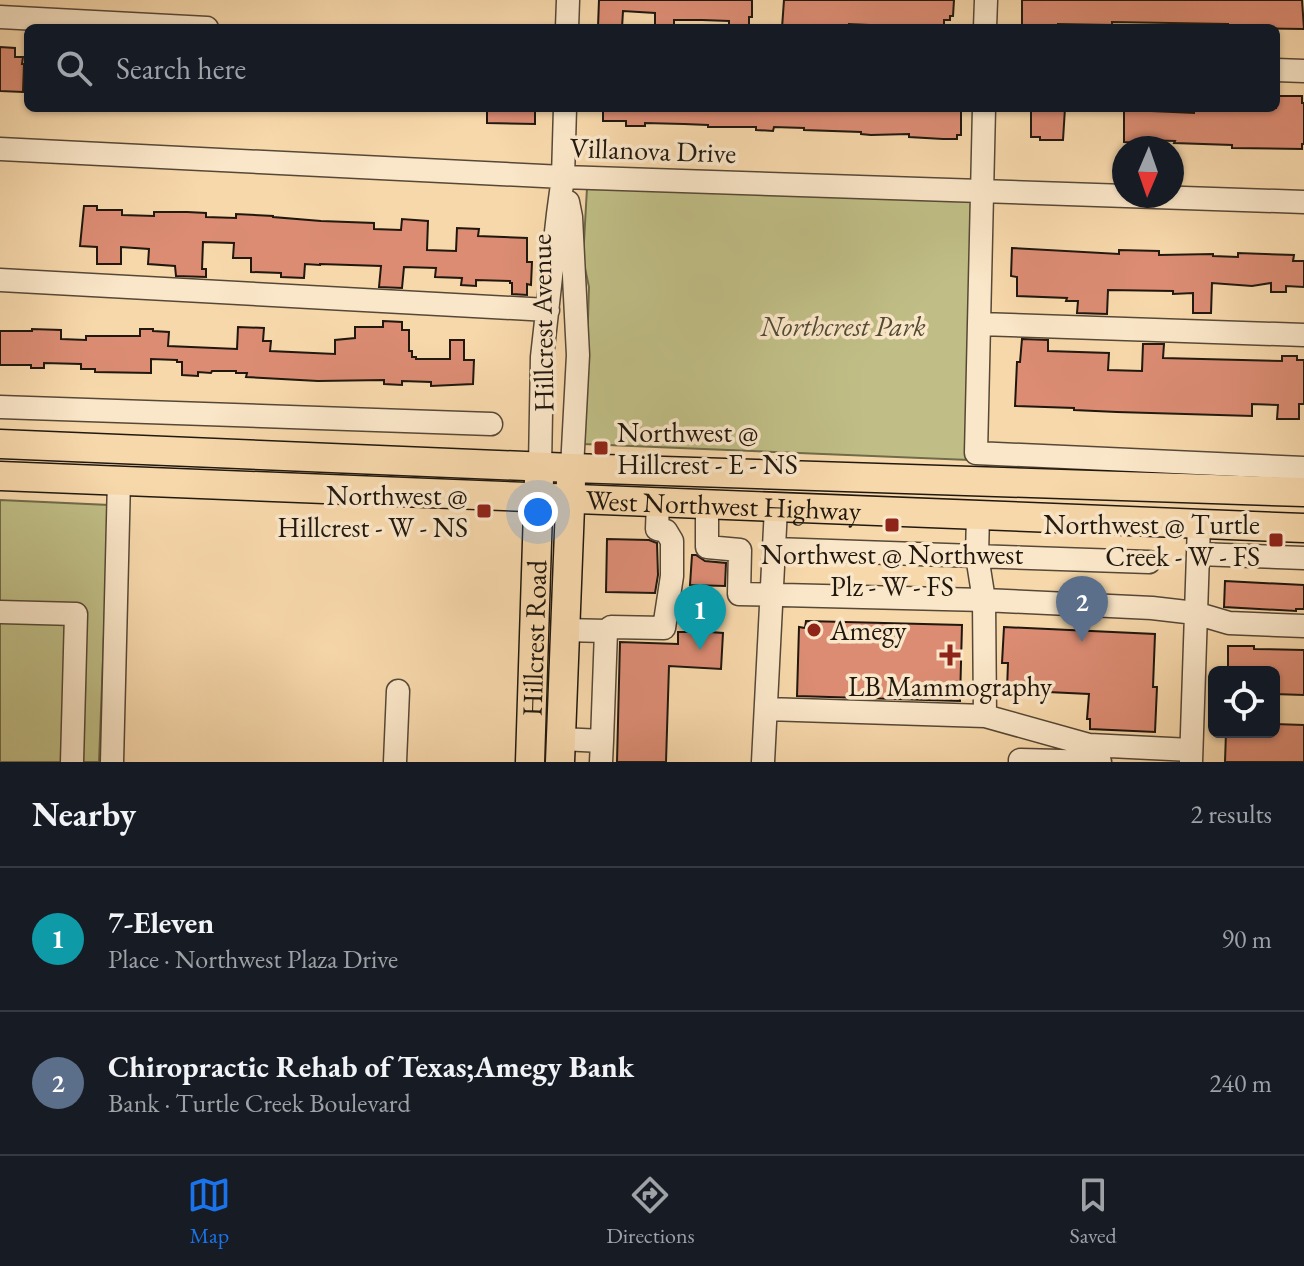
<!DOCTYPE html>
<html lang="en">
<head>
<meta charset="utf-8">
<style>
	body { margin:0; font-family:"EB Garamond",serif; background:#242831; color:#f1f3f6 }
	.controls { position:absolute; right:24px; bottom:24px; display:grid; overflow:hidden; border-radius:12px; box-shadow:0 2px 6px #0004 }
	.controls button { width:72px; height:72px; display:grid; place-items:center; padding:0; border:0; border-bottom:2px solid #363941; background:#171b24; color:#f1f3f6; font:40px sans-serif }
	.compass { position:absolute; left:1112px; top:136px; width:72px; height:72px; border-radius:50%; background:#171b24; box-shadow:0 2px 6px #0004; rotate:182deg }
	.you { position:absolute; left:538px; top:512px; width:28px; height:28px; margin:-20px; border:6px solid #fff; border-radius:50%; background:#1a73e8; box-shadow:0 0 0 12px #1a73e833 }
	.badge { display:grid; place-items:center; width:52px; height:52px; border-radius:50%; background:#1a73e8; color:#fff; font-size:26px; font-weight:700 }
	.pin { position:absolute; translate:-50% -66px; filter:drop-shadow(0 2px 4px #0008) }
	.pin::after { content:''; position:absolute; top:42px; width:28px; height:24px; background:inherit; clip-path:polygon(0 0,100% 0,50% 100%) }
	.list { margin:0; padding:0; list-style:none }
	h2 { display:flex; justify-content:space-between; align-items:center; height:104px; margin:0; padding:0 32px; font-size:34px }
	h2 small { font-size:26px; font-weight:400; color:#9ea1a6 }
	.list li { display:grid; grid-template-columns:52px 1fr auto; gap:24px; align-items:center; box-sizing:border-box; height:144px; padding:0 32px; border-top:2px solid #363941 }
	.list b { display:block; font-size:30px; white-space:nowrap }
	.list p { margin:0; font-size:26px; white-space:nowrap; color:#9ea1a6 }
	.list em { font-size:26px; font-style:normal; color:#9ea1a6 }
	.icon { flex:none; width:44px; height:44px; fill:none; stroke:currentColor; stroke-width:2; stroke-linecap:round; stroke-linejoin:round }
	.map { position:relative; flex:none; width:1304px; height:762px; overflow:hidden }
	.search { position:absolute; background:#171b24; box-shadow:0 2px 6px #0004; left:24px; right:24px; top:24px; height:88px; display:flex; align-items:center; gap:20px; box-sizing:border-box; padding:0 28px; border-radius:12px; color:#9ea1a6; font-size:30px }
	.sheet { height:392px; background:#171b24 }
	nav { display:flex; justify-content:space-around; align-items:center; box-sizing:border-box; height:112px; border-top:2px solid #363941; background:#171b24; font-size:22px; color:#9ea1a6 }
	nav a { display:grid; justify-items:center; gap:4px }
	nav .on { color:#1a73e8 }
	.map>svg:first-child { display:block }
	.green { fill:#c0be86; stroke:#706b4a; stroke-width:2 }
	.building { fill:#db8c73; stroke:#20180f; stroke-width:2 }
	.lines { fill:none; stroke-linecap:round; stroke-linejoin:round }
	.minor-casing { stroke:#564836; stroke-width:25 }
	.major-casing { stroke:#20180f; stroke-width:31 }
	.minor { stroke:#fae6c8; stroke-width:22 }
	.major { stroke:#f7d8ab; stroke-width:28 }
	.poi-dot { fill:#8f2418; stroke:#fae6c8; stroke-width:3 }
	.labels { text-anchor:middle; stroke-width:7; stroke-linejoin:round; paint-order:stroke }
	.street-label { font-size:28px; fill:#20180f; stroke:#fae6c8 }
	.park-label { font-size:28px; font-style:italic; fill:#504a33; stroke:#fae6c8 }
	.poi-label { font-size:28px; fill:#20180f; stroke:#fae6c8; text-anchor:start }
</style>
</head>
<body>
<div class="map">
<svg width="1304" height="762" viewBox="0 0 1304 762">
	<rect width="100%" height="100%" fill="#f7d8ab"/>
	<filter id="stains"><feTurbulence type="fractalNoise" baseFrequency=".0025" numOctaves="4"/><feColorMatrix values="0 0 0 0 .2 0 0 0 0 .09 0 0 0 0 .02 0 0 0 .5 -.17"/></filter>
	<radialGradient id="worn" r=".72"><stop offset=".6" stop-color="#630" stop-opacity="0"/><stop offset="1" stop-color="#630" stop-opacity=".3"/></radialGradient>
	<path class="green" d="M587 188 976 201 969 460 584 444 589 287 583 259Z
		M0 500 109 505 99 762H0Z"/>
	<path class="building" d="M599 0H752V17H749V28H729V21L702 20H674V28H655V13L623 11 622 28 598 27Z
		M784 0H954L953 16H950V20H944V28H891V26L849 24V28H782Z
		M1022 0H1302L1304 29 1228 28V24L1112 22V25L1058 24V28H1022Z
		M0 47 15 48V57H23L22 64H24L23 92 0 91Z
		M1276 96H1302V103H1304V144H1302V149L1232 148V145L1174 143 1175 141 1139 140V143L1124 142V108H1152V111L1194 113V108H1276Z
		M487 108H535V124L487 123Z
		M603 108H961V135H957V139H943L909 137V134L871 135 861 134V132L804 130V128L774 127 773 131 756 130V127H708V125L684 124 645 123V126H626V121H603Z
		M1031 108H1065L1063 140H1040V137H1031Z
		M84 206H97V210H122V215L154 216V212H187L206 213V217L236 218V214L273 216V217L321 221 374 223V229L401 230 402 219 428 221 427 250 456 251 457 228 479 229 478 236 527 238V262H532L531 285 527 284V295L512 294V283H510V281L476 280V286L461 285 462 278 435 277 436 268 404 267 402 288 379 287 381 266 320 264V265L305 264 304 278 281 277V273L251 272V258H233L234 243 203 242 202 269H206V277L176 276 175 266 148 264 149 249 121 247V264H97V247L80 246Z
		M1012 248 1119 254V250L1159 251V255L1213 254V256L1238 257V253L1294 255 1293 261H1304V287L1286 286V292H1271V283L1252 286 1212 283 1211 313H1193V293L1173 294V291L1108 290 1107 314 1077 313 1078 301H1066L1067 298 1017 296V277L1011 276Z
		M383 321 402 322V330H409V351H412V357H416V359H450V340H464V360H474L473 384 431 386V382L402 381V385L384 384V380L318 381 246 377 247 373H236V371H212L211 373 198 372V376L182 375V362H177V360L151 359V373L95 372V369H81V364L44 363V368H31V365H0V331H32V329L61 330V339L86 340V336H140V329H153V331L169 332 168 346 237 349 238 327 264 328 263 341H271L270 351 335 354V340L355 338V327H383Z
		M1022 339 1048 340V351L1109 353 1108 370 1142 371 1143 344H1164L1163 358 1282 361V356H1297V360H1304V404H1299V419H1277L1278 405 1252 404V416L1117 412 1074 410V408L1015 406 1017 362H1020Z
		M607 539 649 540 657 543 658 575 655 593 606 592Z
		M692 555H696L705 561 726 563 725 586 690 585Z
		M1225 581 1304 585V609H1296V611L1224 607Z
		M806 621 962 625 960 701 797 696 799 627 805 628Z
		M1004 627 1155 634 1153 687H1157L1155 732 1090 729V719H1087L1089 694 1007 690 1008 663H1002Z
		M687 629 710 630V632L723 633 721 669 669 666 666 762H617L620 642 678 644V632H687Z
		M1228 646H1254V649L1304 650V695L1274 694V672H1228Z
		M1274 724 1304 725V762H1225L1226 732H1274Z"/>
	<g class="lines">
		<defs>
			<path id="minor" d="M0 17 207 28
				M567 28 568 0
				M985 28 986 0
				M1276 70 1304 71
				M984 108 976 453 1304 468
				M0 149 563 177 1304 202
				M568 202 571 217 578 355 572 468
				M0 280 548 310
				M979 324 1304 335
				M0 407 491 424
				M540 466 542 357 558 214 563 177 565 108
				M707 504V547L740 550 739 594 984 600 1152 608 1195 613 1229 623 1304 626
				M978 514 977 556 984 600 985 716
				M774 549 1149 562
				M1198 554 1304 558
				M0 612 76 614 72 762
				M564 630 606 631 602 741
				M606 631 611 627 664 628 672 576V541L666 531 657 529 658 502
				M766 709 985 716 1089 745 1191 750
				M561 739 602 741 601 762
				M112 762 119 480
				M395 762 398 691
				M763 762 776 508
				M1020 762V760L1100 762
				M1191 762 1199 524"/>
			<g id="major">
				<path d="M0 444 572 468 1304 492"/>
				<path id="s1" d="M0 476 1304 528"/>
				<path id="s2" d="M530 762 539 479"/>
				<path d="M560 762 571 481"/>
			</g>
		</defs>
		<use href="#minor" class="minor-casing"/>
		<use href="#major" class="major-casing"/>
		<use href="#minor" class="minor"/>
		<use href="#major" class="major"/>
	</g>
	<g class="poi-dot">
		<rect x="593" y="440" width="16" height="16" rx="4"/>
		<rect x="476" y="503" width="16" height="16" rx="4"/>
		<rect x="884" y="517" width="16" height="16" rx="4"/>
		<rect x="1268" y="532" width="16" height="16" rx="4"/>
		<circle cx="814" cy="630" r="8"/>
		<path d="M946 643h8v8h8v8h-8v8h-8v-8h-8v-8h8z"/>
	</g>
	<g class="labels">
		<g class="street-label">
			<text transform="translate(653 150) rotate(2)" y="10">Villanova Drive</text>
			<text transform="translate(542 323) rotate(-91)" y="10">Hillcrest Avenue</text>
			<text dy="10" stroke="none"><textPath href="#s1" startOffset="724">West Northwest Highway</textPath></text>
			<text dy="10" stroke="none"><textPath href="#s2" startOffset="124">Hillcrest Road</textPath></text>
		</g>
		<g class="park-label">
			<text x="843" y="336">Northcrest Park</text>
		</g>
		<g class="poi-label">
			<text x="617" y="442">Northwest @<tspan x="617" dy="32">Hillcrest - E - NS</tspan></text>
			<text x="468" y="505" text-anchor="end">Northwest @<tspan x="468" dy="32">Hillcrest - W - NS</tspan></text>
			<text x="1260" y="534" text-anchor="end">Northwest @ Turtle<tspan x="1260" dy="32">Creek - W - FS</tspan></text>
			<text x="892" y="564" text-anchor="middle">Northwest @ Northwest<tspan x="892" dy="32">Plz - W - FS</tspan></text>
			<text x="830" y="640">Amegy</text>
			<text x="950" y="696" text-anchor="middle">LB Mammography</text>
		</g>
	</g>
	<rect width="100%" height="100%" filter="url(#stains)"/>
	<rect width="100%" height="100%" fill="url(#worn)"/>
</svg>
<div class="controls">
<button><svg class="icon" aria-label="locate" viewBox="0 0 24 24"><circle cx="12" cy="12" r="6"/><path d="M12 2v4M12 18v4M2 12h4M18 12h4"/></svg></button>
</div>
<svg class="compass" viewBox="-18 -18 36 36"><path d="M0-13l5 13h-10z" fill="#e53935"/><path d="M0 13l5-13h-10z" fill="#9ea1a6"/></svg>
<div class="you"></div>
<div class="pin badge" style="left:700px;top:650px;background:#0f9aa8">1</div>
<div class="pin badge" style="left:1082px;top:642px;background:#5c6f8a">2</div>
<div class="search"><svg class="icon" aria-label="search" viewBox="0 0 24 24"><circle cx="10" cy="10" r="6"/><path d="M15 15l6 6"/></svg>Search here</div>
</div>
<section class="sheet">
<h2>Nearby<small>2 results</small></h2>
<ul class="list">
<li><span class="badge" style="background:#0f9aa8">1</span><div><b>7-Eleven</b><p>Place · Northwest Plaza Drive</p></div><em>90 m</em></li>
<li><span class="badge" style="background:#5c6f8a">2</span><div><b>Chiropractic Rehab of Texas;Amegy Bank</b><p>Bank · Turtle Creek Boulevard</p></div><em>240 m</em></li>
</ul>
</section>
<nav>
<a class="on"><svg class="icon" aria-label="map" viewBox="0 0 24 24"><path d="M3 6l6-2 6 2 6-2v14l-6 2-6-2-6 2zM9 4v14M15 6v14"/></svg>Map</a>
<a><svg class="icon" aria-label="directions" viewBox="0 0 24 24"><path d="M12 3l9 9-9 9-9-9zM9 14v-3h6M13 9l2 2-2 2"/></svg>Directions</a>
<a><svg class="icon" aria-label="saved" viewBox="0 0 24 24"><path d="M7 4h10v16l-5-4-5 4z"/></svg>Saved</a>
</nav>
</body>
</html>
